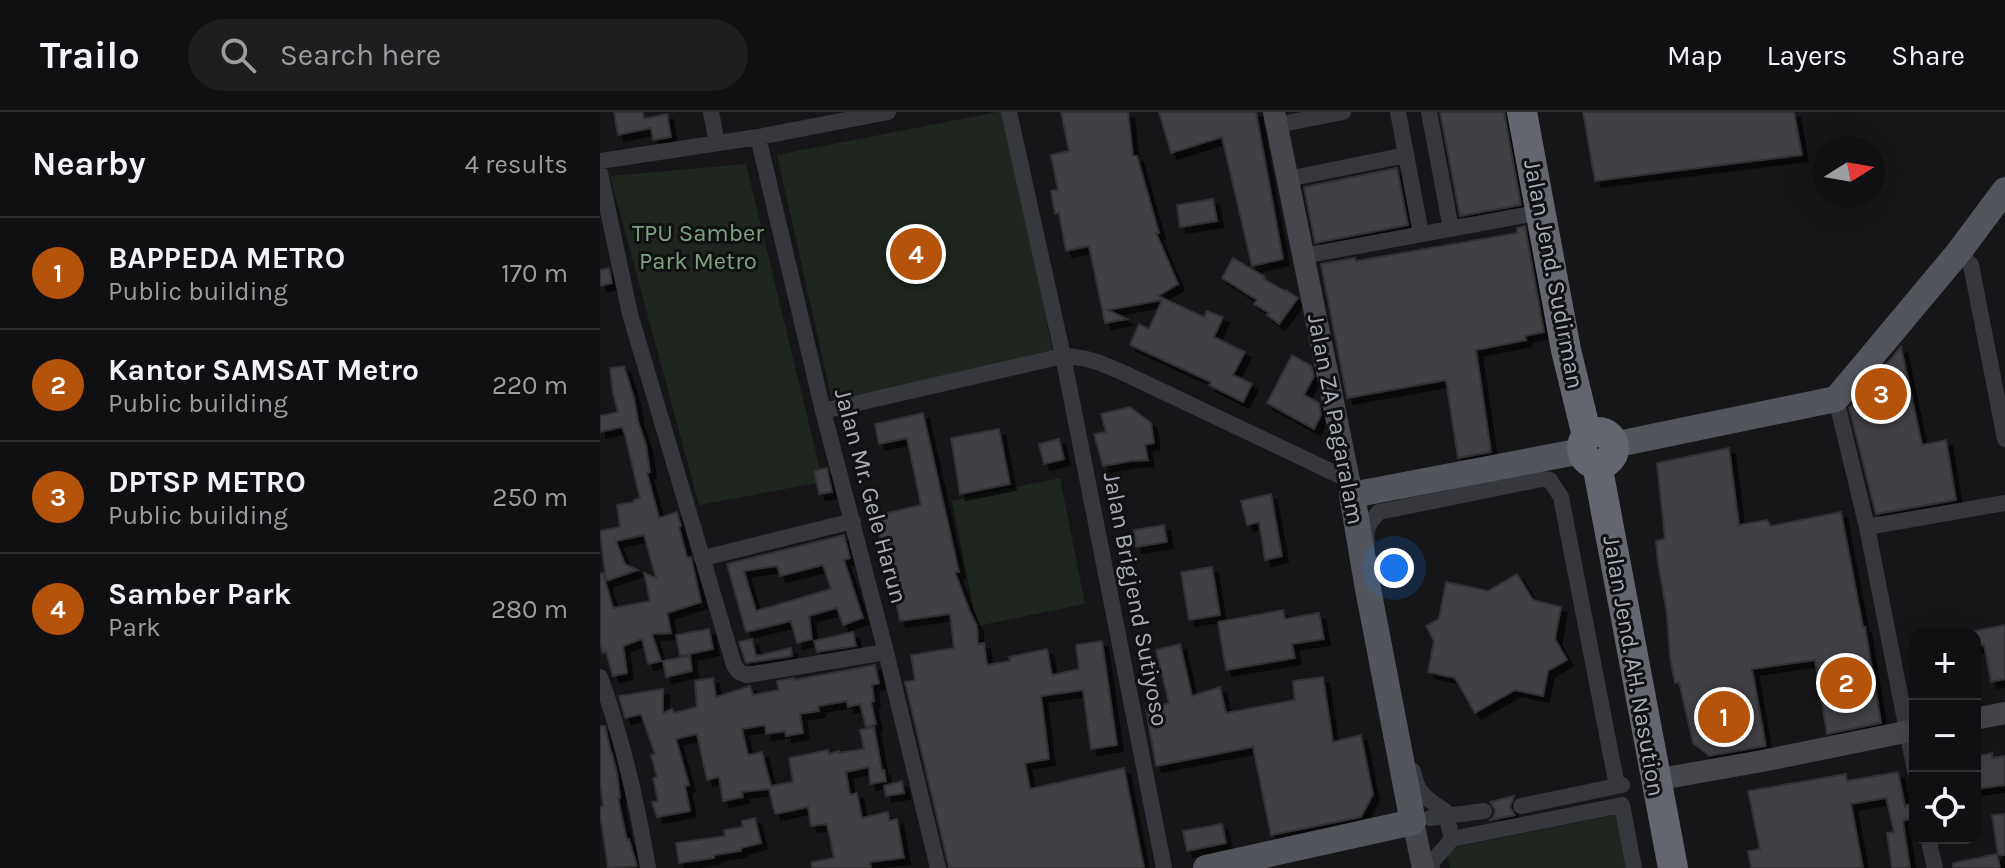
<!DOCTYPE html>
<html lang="en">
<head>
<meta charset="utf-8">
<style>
	body { margin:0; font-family:Karla,sans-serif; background:#1e1e20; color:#f1f3f6 }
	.controls { position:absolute; right:24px; bottom:24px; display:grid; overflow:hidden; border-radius:16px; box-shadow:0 8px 32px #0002 }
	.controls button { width:72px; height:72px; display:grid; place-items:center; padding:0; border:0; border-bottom:2px solid #303032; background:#101012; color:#f1f3f6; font:40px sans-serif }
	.compass { position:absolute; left:1213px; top:24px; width:72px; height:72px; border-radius:50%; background:#101012; box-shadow:0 8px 32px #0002; rotate:79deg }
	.you { position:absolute; left:794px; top:456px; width:28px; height:28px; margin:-20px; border:6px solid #fff; border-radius:50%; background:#1a73e8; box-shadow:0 0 0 12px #1a73e833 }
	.badge { display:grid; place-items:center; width:52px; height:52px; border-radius:50%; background:#b45309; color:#fff; font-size:26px; font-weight:700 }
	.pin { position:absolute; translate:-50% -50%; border:4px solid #fff; box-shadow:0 2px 8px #0006 }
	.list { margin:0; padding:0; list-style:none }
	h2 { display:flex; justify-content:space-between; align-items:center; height:104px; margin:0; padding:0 32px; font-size:34px }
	h2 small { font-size:26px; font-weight:400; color:#9c9d9f }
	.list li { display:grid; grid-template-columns:52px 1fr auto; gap:24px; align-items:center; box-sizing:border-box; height:112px; padding:0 32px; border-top:2px solid #303032 }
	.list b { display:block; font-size:30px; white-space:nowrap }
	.list p { margin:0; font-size:26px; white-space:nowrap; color:#9c9d9f }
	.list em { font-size:26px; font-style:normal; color:#9c9d9f }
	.icon { flex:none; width:44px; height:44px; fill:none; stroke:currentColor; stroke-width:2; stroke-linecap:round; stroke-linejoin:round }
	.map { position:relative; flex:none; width:1405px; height:756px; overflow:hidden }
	header { display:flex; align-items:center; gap:48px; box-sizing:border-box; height:112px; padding:0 40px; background:#101012; border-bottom:2px solid #303032 }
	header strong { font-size:38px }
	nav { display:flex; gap:44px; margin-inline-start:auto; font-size:28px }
	.search { width:560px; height:72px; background:#1e1e20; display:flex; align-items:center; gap:20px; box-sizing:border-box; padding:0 28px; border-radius:44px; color:#9c9d9f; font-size:30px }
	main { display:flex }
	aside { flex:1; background:#101012 }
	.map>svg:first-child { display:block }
	.green { fill:#1e261f }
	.building { fill:#404145; stroke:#303034; stroke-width:2; fill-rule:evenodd; filter:url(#shadow) }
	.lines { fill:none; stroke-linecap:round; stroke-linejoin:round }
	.street { stroke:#37383d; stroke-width:16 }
	.secondary { stroke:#45474d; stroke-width:22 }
	.primary { stroke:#53555c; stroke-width:26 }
	.highway { stroke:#63666e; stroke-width:30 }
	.labels { text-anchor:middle; stroke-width:6; stroke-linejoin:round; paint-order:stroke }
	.park-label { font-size:24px; fill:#7fa381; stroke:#111113 }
	.street-label { font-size:24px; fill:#a8adb8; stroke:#111113 }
</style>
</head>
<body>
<header>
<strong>Trailo</strong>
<div class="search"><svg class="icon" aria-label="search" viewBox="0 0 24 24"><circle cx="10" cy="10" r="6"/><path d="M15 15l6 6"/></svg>Search here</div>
<nav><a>Map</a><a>Layers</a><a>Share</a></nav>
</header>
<main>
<aside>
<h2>Nearby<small>4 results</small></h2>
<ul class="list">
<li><span class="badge">1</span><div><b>BAPPEDA METRO</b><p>Public building</p></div><em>170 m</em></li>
<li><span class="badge">2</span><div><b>Kantor SAMSAT Metro</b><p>Public building</p></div><em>220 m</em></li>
<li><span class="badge">3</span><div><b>DPTSP METRO</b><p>Public building</p></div><em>250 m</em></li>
<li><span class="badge">4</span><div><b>Samber Park</b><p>Park</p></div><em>280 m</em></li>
</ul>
</aside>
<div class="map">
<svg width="1405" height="756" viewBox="0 0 1405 756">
	<defs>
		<filter id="shadow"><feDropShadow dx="6" dy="6" stdDeviation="0" flood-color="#0009"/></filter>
	</defs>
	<rect width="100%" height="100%" fill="#161618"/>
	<path class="green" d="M397 0H404L453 241 232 288 177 43Z
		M146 52 223 370 99 393 10 64Z
		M460 366 485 492 377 514 352 389Z
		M1019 702 1029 756H850L846 737Z"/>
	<path class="building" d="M14 0H43L44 7 67 2 71 25 53 28 51 16 18 23Z
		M461 0H528L533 44H537L559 121H556L578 172 558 184 604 205 607 199 623 205 614 225 645 240 633 263 652 272 643 290 609 273 611 270 530 233 539 212 549 217 562 188 508 198 527 207 505 211 489 134 466 139 459 101 455 102 451 79 458 78 451 43 469 39Z
		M559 0H656L683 147 652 154 622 25 571 41Z
		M840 0H904L921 93 860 104Z
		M983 0H1194L1202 43 995 69Z
		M797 56 808 113 715 131 704 75Z
		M613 87 617 109 580 115 577 93Z
		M925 114 944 220 925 224 926 228 876 238 891 340 858 346 846 268 747 286 721 152 755 146 756 149 917 121V116Z
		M633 146 665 165 664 167 685 179 686 178 698 186 679 212 667 203 669 201 654 192 657 188 622 166Z
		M9 156 12 171 0 174V158Z
		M1301 235 1322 333 1346 328 1356 388 1276 402 1249 296Z
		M692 243 711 254 714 264 704 283 719 291 721 303 714 317 667 291Z
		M24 254 34 286 38 309 46 333 50 360 47 361 59 406 77 400 81 414 79 415 87 446 91 445 101 490 67 501 71 521 52 522 61 549 48 552 42 527 23 534 27 561 13 564 6 540 2 541 0 530V462L3 461 13 496 50 489 44 461 56 466 44 423 16 429 25 452 38 458 6 469 0 419 20 415 17 393 34 390V388L40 386 25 323 22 315 0 320V304L18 300 13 281 10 256Z
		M530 295 551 311 554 331 545 333 548 348 531 349 503 354 494 322 506 320 501 302Z
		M323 301 359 460H355L370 500 377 514 378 532 384 531 387 553 410 549 409 545 447 537 452 563 479 557 476 533 502 529 517 633 491 637 483 578 441 584 449 647 425 651 430 677 524 656 544 756H349L305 570 315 568 311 543 354 536 350 502 300 509 293 475 292 476 275 404 321 393 307 326 279 332 275 312Z
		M399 317 410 372 360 382 351 326Z
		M459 327 464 347 444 352 439 332Z
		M1129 336 1139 413 1167 408 1171 414 1241 400 1263 515H1265L1281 611 1227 622 1215 548 1152 557 1166 634 1109 644 1093 631 1079 570 1075 571 1070 545 1067 502 1058 451 1056 429 1065 427 1057 351Z
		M227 356 232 380 219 382 214 359Z
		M671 382 682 444 665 448 659 410 647 413 641 389Z
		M564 413 567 430 536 435 534 418Z
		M244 423 250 446 244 448 263 506 243 513 237 496 209 504 212 527 197 531 191 509 146 520 127 452ZM223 453 231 477 156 499 144 459 177 454 180 464Z
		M612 455 620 503 589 508 581 460Z
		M917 462 933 488 961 495 955 527 967 548 948 559 943 584 915 578 875 601 855 566 828 560 834 529 826 514 839 507 846 470 888 479Z
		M683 498 685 507 719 501 724 527 692 532 695 546 626 558 618 510Z
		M1405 513V567L1391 570 1384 533 1375 535 1374 519Z
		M109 517 113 537 80 544 76 523Z
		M253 520 256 534 217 540 214 529Z
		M152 527 156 544 191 536 192 544 146 551 139 530Z
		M580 532 592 584 620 575 626 601 695 588 693 569 723 565 733 630 761 623 773 682 761 705 671 723 653 635 556 654 546 598 569 591 556 538Z
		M90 544 92 559 66 565 63 549Z
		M275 553 279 571 272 573 274 589 271 590 276 612 266 615 260 592 248 595 247 589 218 594 219 599 200 602 203 621 186 624 185 619 166 622 165 613 142 617 148 643 162 640 171 674 193 670 189 646 228 638 229 642 239 639V641L264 637 260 618 274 615 282 659 284 658 286 669 270 672 269 655 246 660 250 683 257 681 262 706 288 700 289 709 297 707 304 746 270 750 271 756H212V750L234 746 227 712 211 714 208 695 175 702 169 677 142 680 143 685 123 689 119 665 107 668 97 622 76 627 89 673 85 674 90 699 57 705 52 690 58 689 53 666 57 665 51 643 55 642 41 602 25 606 19 584 63 577V601L72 597 74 601 97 595 95 569 113 566 116 585 150 574 153 583 179 578 177 569 194 566V568Z
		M0 614H5L11 641H12L17 661 20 686H18L27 728 29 727 37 754 8 756 1 708 0 709V695L3 694 0 669Z
		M1392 641V646L1405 644V673L1375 677V644Z
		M1298 660 1305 694 1310 692 1313 706 1303 709 1310 756H1292L1287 721 1294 720 1286 686 1251 692 1263 756H1151L1148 739 1160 737 1148 679 1246 662 1247 669Z
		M302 669 304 681 286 684 284 674Z
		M914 684 910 695 915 703 890 708 894 704 895 698 890 690Z
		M1405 702V743H1398L1392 703Z
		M155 706 161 731 141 736V739L114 743V746L79 751 76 731 125 724 124 718 143 715 142 709Z
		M622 712 626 731 587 739 583 719Z
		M1397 742 1400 756H1353V751Z"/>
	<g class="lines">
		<path class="street" d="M111 0 117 31
			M409 0 463 244 564 756
			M798 0 821 122
			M829 0 851 117
			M677 13 743 0
			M158 25 223 299 286 540 338 756
			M0 49 158 25 288 0
			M0 61 30 202 134 553 139 560 147 563 286 540
			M688 67 806 43
			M1358 141 1371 153 1405 327
			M703 144 942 100
			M1236 287 1267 415 1315 659
			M223 299 463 244C489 245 503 252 526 262L749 368
			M1267 415 1405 391
			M767 429C765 416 770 409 779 400L941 367 950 368 961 385 1017 674
			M104 446 253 409
			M0 565C23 628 37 691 48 756
			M813 659C817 682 827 687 845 699L852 727
			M921 694 1022 673
			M830 706 884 699
			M1328 726 1335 756
			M832 756 831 751 852 727 1022 693 1034 756"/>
		<path class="secondary" d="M674 0 752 383
			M1375 607 1405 601
			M1055 668 1162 649 1315 618
			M813 710 823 756"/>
		<path class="primary" d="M1013 333 1236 287 1358 141 1405 78
			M606 756 813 710 768 477 752 383 982 339"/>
		<path class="highway" d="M922 0 966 238 987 324
			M982 336a16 16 0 1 1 32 0a16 16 0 1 1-32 0Z
			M997 352 1073 756"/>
	</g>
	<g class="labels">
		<g class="park-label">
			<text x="98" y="129">TPU Samber<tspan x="98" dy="28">Park Metro</tspan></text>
		</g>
		<g class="street-label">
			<text transform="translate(954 162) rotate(79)" y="8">Jalan Jend. Sudirman</text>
			<text transform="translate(736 307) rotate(79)" y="8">Jalan ZA Pagaralam</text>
			<text transform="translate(271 384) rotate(75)" y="8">Jalan Mr. Gele Harun</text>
			<text transform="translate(536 487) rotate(79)" y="8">Jalan Brigjend Sutiyoso</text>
			<text transform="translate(1034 554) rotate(80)" y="8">Jalan Jend. AH. Nasution</text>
		</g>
	</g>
</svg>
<div class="controls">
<button>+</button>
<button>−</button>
<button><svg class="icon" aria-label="locate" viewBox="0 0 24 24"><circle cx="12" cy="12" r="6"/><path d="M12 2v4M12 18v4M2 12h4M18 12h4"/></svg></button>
</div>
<svg class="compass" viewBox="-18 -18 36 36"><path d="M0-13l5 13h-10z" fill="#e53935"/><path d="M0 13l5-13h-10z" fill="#9c9d9f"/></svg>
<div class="you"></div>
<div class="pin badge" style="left:1124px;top:605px">1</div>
<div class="pin badge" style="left:1246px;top:571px">2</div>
<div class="pin badge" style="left:1281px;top:282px">3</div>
<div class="pin badge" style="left:316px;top:142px">4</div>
</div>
</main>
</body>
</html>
